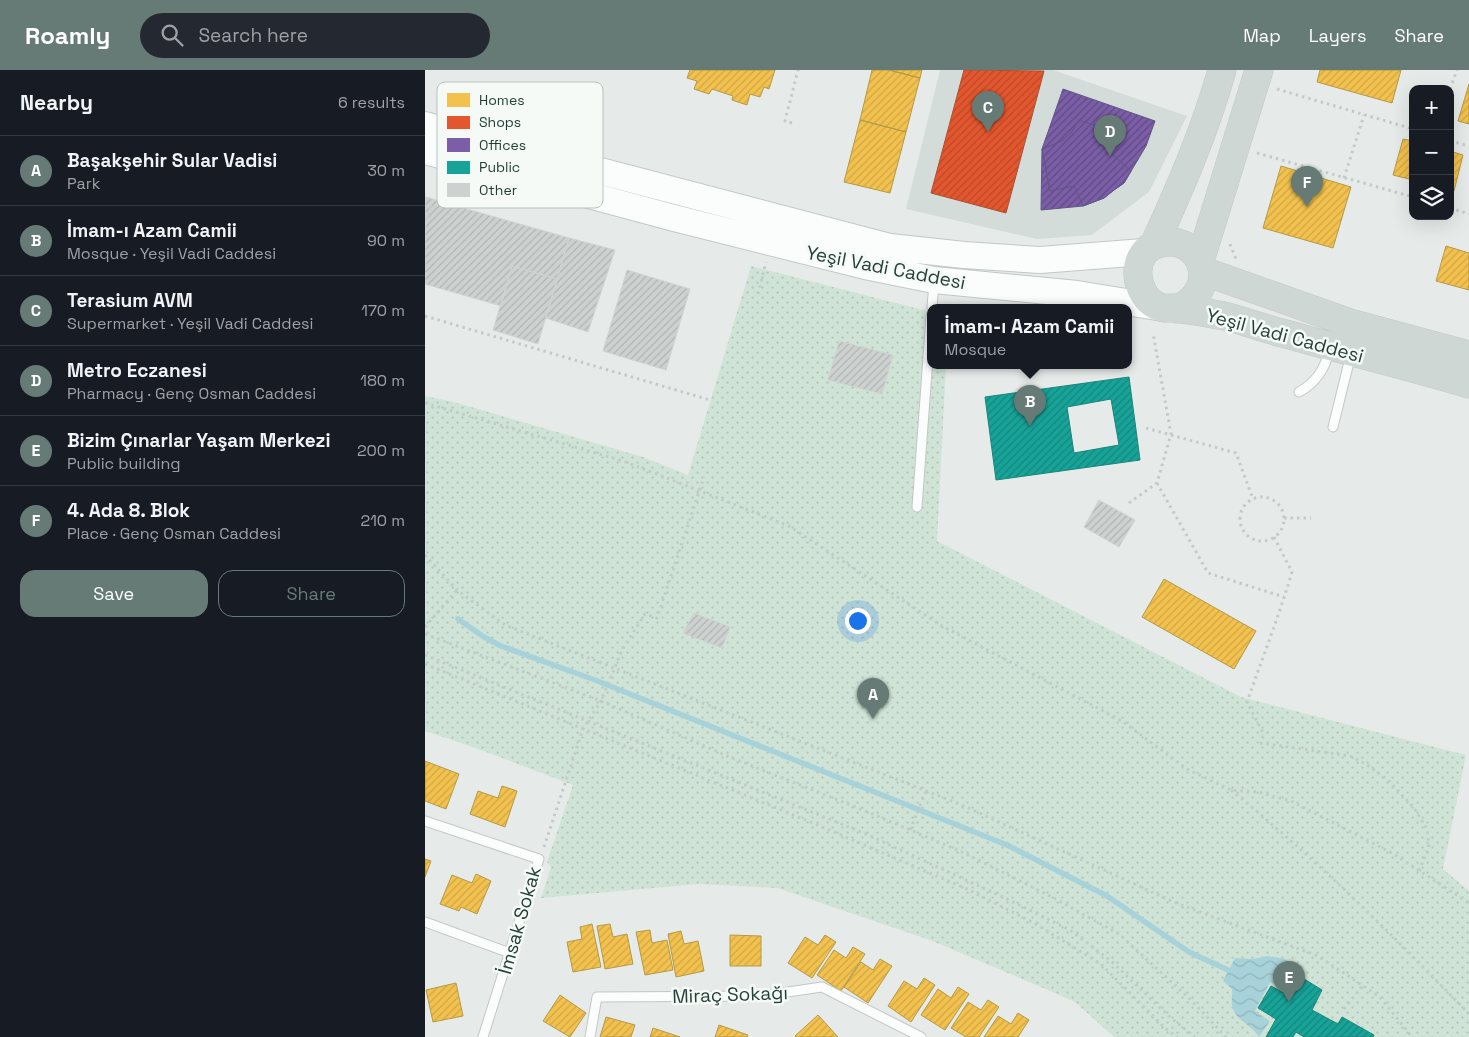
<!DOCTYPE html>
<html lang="en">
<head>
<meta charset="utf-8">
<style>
	body { margin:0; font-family:"Space Grotesk",sans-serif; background:#242831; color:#f1f3f6 }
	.controls { position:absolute; right:15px; top:15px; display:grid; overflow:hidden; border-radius:10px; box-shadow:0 5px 20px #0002 }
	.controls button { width:45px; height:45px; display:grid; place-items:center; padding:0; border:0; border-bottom:1px solid #363941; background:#171b24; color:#f1f3f6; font:25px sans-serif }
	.you { position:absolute; left:432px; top:550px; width:18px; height:18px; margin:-12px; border:4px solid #fff; border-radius:50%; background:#1a73e8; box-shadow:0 0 0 8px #1a73e833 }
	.badge { display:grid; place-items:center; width:32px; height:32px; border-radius:50%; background:#677b76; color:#fff; font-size:16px; font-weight:700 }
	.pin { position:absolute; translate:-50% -41px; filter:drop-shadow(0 1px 2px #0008) }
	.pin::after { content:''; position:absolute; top:26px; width:18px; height:15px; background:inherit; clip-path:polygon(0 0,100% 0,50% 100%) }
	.popup { position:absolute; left:502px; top:234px; width:205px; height:65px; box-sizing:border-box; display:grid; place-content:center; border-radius:10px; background:#171b24; filter:drop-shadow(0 1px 4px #0005); font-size:16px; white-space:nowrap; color:#9ea1a6 }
	.popup b { font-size:19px; color:#f1f3f6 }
	.popup::after { content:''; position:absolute; left:50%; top:100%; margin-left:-10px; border:10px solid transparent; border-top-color:#171b24 }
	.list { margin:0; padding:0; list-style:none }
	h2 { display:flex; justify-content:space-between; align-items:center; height:65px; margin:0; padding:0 20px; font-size:21px }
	h2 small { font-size:16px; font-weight:400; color:#9ea1a6 }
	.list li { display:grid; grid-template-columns:32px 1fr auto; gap:15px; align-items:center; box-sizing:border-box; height:70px; padding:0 20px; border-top:1px solid #363941 }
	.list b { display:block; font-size:19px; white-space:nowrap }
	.list p { margin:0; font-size:16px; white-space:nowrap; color:#9ea1a6 }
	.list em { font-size:16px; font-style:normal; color:#9ea1a6 }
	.actions { display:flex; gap:10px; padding:15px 20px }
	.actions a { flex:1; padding:11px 0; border:1px solid #677b76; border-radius:15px; text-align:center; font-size:18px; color:#677b76 }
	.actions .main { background:#677b76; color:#fff }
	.icon { flex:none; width:28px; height:28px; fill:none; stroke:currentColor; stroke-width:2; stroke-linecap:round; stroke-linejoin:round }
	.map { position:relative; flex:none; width:1044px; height:967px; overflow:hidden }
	header { display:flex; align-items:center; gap:30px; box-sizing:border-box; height:70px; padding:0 25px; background:#677b76; color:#fff }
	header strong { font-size:24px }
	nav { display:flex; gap:28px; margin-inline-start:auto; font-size:18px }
	.search { width:350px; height:45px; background:#242831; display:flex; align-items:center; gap:12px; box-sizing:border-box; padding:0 18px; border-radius:28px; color:#9ea1a6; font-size:19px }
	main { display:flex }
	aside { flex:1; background:#171b24 }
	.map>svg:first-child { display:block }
	.built { fill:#d4dcd9 }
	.park { fill:url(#park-dots) }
	.water { fill:url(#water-waves) }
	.homes { fill:url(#homes-hatch); stroke:#b49a47 }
	.shops { fill:url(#shops-hatch); stroke:#aa5031 }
	.offices { fill:url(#offices-hatch); stroke:#615586 }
	.public { fill:url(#public-hatch); stroke:#1b857b; fill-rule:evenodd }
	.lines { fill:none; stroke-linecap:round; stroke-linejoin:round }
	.stream { stroke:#a8d2d9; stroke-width:5.5 }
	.building { fill:url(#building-hatch); stroke:#cfd4d2 }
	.lane-casing { stroke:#c3c8c6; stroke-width:11 }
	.secondary-casing { stroke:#c1c9c6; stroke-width:28 }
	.primary-casing { stroke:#c2cac8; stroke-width:29 }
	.path { stroke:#c2cbc8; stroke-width:3; stroke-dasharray:2.5 4; stroke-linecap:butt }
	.lane { stroke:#fbfcfc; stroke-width:9 }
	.secondary { stroke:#fbfcfc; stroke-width:26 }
	.primary { stroke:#ced7d4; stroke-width:28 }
	.labels { text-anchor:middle; stroke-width:5; stroke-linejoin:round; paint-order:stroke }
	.street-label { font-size:19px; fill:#233f38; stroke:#f5faf7 }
	.key { fill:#f5faf7; stroke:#b6c2be; stroke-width:1 }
	.key-label { font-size:14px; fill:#233f38 }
</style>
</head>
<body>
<header>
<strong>Roamly</strong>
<div class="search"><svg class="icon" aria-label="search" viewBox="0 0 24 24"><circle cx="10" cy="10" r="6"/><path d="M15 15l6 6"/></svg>Search here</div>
<nav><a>Map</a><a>Layers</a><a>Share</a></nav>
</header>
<main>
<aside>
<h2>Nearby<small>6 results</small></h2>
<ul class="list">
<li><span class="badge">A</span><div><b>Başakşehir Sular Vadisi</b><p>Park</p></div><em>30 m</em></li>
<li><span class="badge">B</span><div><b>İmam-ı Azam Camii</b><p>Mosque · Yeşil Vadi Caddesi</p></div><em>90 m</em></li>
<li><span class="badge">C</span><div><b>Terasium AVM</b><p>Supermarket · Yeşil Vadi Caddesi</p></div><em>170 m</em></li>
<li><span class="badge">D</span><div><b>Metro Eczanesi</b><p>Pharmacy · Genç Osman Caddesi</p></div><em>180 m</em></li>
<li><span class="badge">E</span><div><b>Bizim Çınarlar Yaşam Merkezi</b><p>Public building</p></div><em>200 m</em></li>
<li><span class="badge">F</span><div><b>4. Ada 8. Blok</b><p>Place · Genç Osman Caddesi</p></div><em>210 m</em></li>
</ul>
<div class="actions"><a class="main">Save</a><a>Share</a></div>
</aside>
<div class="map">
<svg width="1044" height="967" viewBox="0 0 1044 967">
	<defs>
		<pattern id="park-dots" width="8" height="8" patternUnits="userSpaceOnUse" patternTransform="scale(1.25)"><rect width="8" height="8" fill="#cfe4d6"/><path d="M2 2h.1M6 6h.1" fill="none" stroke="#b1c5b8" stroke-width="1.8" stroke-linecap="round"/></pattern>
		<pattern id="water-waves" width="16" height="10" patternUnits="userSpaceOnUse" patternTransform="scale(1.25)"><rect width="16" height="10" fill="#a8d2d9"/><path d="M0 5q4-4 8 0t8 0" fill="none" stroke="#90b5bb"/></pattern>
		<pattern id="homes-hatch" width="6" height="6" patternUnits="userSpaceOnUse" patternTransform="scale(1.25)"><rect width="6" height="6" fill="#f2c14e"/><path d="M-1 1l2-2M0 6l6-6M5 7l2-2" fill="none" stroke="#cfa745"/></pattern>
		<pattern id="shops-hatch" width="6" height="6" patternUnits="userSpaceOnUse" patternTransform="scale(1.25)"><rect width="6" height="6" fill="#e4572e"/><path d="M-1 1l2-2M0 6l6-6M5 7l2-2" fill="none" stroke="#b84928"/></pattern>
		<pattern id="offices-hatch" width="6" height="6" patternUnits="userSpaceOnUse" patternTransform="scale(1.25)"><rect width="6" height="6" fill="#7b5ea7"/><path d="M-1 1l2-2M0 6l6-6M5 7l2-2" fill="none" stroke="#5f4b82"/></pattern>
		<pattern id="public-hatch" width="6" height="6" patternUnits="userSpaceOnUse" patternTransform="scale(1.25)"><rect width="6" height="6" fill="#17a398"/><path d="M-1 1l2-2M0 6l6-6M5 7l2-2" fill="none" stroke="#14867d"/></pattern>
		<pattern id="building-hatch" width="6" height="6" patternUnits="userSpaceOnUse" patternTransform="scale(1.25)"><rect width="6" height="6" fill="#cdd2d0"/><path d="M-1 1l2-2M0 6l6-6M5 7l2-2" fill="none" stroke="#b0b5b3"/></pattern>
	</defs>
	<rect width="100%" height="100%" fill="#e6ebe9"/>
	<path class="built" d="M515 0H628L762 46 724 122 667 165 612 169 481 139Z"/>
	<path class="park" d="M326 196 506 242V295H521L512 471 816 627 1041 685 1018 799 1044 821V967H689L650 932 630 923 505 870 352 818 274 814 116 828 126 797 122 792 148 715 48 677 0 661V326L29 332 218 387 263 405Z"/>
	<path class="water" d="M842 886 856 888 879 897 864 922 845 912 830 941 845 951 834 967C827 955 810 950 807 936 806 931 808 925 807 919L798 911 810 888 828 889Z"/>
	<path class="homes" d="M265 0H350L344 19 339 17 335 27 325 24 322 35 307 30 308 26 287 19 284 24 269 19 272 11 262 8Z
		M447 0H464L495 8 481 62 435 50Z
		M464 0H497L495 8Z
		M895 0H976L967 33 892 12Z
		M1044 14V54L1033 51Z
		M435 50 481 62 465 123 419 112Z
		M978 69 988 71V110L968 105Z
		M1025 81 1038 85 1029 121 1025 120Z
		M856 96 926 117 908 178 838 158Z
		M1021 176 1044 183V220L1011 211Z
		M739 509 831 561 809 599 717 547Z
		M0 691 34 704 21 739 0 731Z
		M77 716 92 721 80 757 45 744 53 721 73 728Z
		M0 789 6 791 0 807Z
		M51 804 66 811 52 844 36 837 34 841 15 834 27 805 47 813Z
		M167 854 176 897 148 902 142 872 157 869 155 857Z
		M185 854 188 867 202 864 208 894 180 899 172 856Z
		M225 860 227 873 242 870 248 900 220 905 211 862Z
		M256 861 259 874 273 871 279 901 251 907 243 864Z
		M305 865 336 866V896H305Z
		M400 865 411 872 387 908 363 893 380 867 393 875Z
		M428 877 440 884 416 921 392 905 409 880 421 888Z
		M455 889 467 896 443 933 419 917 436 892 448 900Z
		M499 908 510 915 486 952 463 936 479 911 492 919Z
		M31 913 38 946 8 952 1 920Z
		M533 917 544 924 520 960 496 945 513 919 526 928Z
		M135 925 161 943 145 967 118 951Z
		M563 930 574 937 554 967H541L526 958 543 932 556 940Z
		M593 943 604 950 593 967H559L573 946 586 954Z
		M393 945 413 967H371L370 966Z
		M181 947 210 955 206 967H175Z
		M294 955 323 965 322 967H290Z
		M228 958 255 967H225Z"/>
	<path class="shops" d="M539 0 619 1 581 143 506 123Z"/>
	<path class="offices" d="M638 19 730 51 721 76 699 113 689 120 679 128 658 136 616 140 617 79Z
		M654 50 696 64 695 67 698 69 688 85 706 101 699 113 689 120 679 128 658 136 649 116 625 121 617 79 635 72 646 63Z"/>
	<path class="public" d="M704 307 715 390 571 410 560 327ZM686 329 694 375 649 383 642 337Z
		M876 907 897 920 887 940 913 954 917 947 949 965 948 967H879L871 962 868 967H841L851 949 833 938 846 916 866 927Z"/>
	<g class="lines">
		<path class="stream" d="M33 549 59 567 76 576 170 610 582 775 682 826 764 882 803 900"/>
	</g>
	<path class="building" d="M0 127 8 129 0 156Z
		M0 127 144 168 132 209 87 196 76 236 0 214Z
		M144 168 190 180 163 262 121 248Z
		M87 196 132 209 113 274 68 260Z
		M202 200 265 219 241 300 178 281Z
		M414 271 468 285 457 324 403 310Z
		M674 430 710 450 694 477 659 457Z
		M269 543 305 557 297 578 258 563Z"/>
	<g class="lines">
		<defs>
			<path id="lane" d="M507 237 509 213
				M874 322C892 312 900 298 905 279
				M908 357 926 284
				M492 437 506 247
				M0 751 114 789 58 967
				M0 852 85 883
				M165 967 172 927 335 926 397 917 496 967"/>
			<path id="secondary" d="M0 55 465 177 539 185 615 190 719 182
				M0 81 249 148 440 196 509 210 652 224 732 237"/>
			<path id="primary" d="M729 175C755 118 780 61 797 0
				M775 191 834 0
				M778 201 925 253 1044 285
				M752 239C800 219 774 158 730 175 704 185 710 226 732 236 738 239 744 238 750 238 766 240 784 243 799 246 820 251 840 259 861 264 922 281 983 296 1044 314"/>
		</defs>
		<use href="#lane" class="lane-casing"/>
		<use href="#secondary" class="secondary-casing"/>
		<use href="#primary" class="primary-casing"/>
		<path class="path" d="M852 19 988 59
			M1025 19 1032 0
			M367 53 360 51 373 0
			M1025 71 1044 76
			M832 83 988 127
			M919 108 939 45
			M1025 138 1044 144
			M805 174 811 189
			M333 224 341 192
			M0 246 285 330
			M0 333 201 392 364 456 517 556 697 651 762 699 806 720 833 722 866 731 967 783 1044 833
			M721 358 811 383 828 429
			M732 413 783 503 859 527
			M815 449a22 22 0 1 1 44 0a22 22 0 1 1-44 0Z
			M704 433 732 413 746 364 728 263
			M859 448H886
			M849 467 867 502C854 546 837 589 822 632L838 663 836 673 925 686 941 694 964 711 989 738 1002 759 1004 777 994 801
			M0 485 32 520 80 555 537 735 751 833 893 886 955 927 987 967
			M0 557 32 520
			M0 564 176 631 307 688 438 740 537 782 627 827 694 864 763 927 801 967
			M0 585 441 764 580 828 645 860 686 891 746 948 770 967
			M0 594 388 753 542 819 609 853 676 894 740 958 752 967
			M806 720C891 789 968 865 1044 944
			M485 760 501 721
			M119 777 158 659 176 631 197 580 220 544 232 548 279 407
			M919 939 938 915"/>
		<use href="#lane" class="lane"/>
		<use href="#secondary" class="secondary"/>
		<use href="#primary" class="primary"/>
	</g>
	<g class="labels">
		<g class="street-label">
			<text transform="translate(461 197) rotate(11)" y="7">Yeşil Vadi Caddesi</text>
			<text transform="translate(860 265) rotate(15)" y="7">Yeşil Vadi Caddesi</text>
			<text transform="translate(94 850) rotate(-74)" y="7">İmsak Sokak</text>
			<text transform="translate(305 924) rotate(-2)" y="7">Miraç Sokağı</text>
		</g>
	</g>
	<rect x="12" y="12" width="166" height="126" rx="8" class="key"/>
	<rect x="22" y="23" width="23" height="14" fill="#f2c14e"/>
	<rect x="22" y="46" width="23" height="13" fill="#e4572e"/>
	<rect x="22" y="68" width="23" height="14" fill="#7b5ea7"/>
	<rect x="22" y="91" width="23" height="13" fill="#17a398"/>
	<rect x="22" y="113" width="23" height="14" fill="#cdd2d0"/>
	<g class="key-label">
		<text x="54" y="35">Homes</text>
		<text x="54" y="57">Shops</text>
		<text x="54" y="80">Offices</text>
		<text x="54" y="102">Public</text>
		<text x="54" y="125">Other</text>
	</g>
</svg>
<div class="controls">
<button>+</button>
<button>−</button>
<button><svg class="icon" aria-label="layers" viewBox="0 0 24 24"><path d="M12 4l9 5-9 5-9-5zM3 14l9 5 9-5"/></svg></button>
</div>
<div class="you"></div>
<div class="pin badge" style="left:448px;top:649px">A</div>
<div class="pin badge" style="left:605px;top:356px">B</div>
<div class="popup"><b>İmam-ı Azam Camii</b>Mosque</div>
<div class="pin badge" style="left:563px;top:62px">C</div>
<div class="pin badge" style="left:685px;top:86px">D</div>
<div class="pin badge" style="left:864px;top:932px">E</div>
<div class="pin badge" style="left:882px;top:137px">F</div>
</div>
</main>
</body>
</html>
